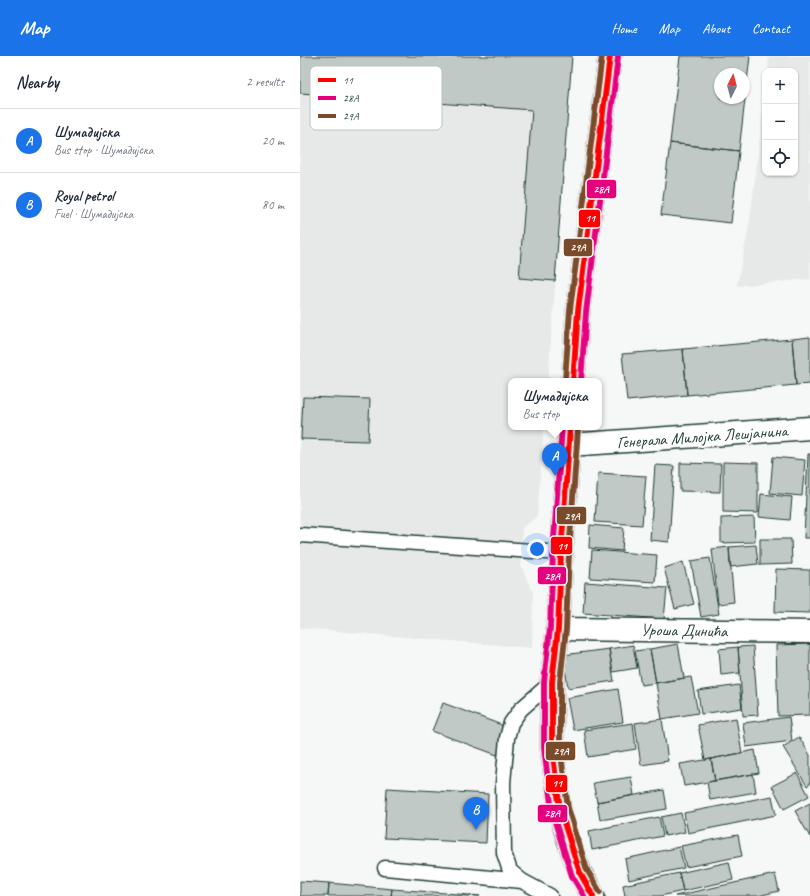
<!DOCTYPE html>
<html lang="en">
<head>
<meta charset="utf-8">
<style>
	body { margin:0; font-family:Caveat,sans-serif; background:#f2f2f3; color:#1f2937 }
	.controls { position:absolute; right:12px; top:12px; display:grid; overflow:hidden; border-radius:8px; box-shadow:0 1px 3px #0004 }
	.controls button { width:36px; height:36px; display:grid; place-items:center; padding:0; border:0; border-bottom:1px solid #e0e1e3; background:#fff; color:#1f2937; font:20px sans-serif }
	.compass { position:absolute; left:414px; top:12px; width:36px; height:36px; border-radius:50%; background:#fff; box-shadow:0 1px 3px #0004; rotate:6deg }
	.you { position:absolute; left:237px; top:493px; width:14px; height:14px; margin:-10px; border:3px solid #fff; border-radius:50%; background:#1a73e8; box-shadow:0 0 0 6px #1a73e833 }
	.badge { display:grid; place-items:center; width:26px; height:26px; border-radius:50%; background:#1a73e8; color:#fff; font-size:13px; font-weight:700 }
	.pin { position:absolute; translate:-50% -33px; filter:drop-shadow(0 1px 2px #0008) }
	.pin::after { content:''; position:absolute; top:21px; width:14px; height:12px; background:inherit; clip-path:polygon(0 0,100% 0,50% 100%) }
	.popup { position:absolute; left:208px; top:322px; width:94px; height:52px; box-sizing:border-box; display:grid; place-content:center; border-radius:8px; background:#fff; filter:drop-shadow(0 1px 3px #0005); font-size:13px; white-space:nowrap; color:#747a83 }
	.popup b { font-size:15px; color:#1f2937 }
	.popup::after { content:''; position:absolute; left:50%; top:100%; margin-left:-8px; border:8px solid transparent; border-top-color:#fff }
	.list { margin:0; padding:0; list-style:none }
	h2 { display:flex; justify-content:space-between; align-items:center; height:52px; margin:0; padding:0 16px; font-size:17px }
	h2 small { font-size:13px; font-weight:400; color:#747a83 }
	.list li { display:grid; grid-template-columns:26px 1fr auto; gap:12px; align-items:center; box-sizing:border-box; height:64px; padding:0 16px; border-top:1px solid #e0e1e3 }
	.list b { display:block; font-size:15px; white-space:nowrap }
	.list p { margin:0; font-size:13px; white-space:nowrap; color:#747a83 }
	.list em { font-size:13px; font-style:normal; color:#747a83 }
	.icon { flex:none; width:22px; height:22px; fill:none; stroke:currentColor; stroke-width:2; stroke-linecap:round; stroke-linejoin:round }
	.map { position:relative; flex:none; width:510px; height:840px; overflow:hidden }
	header { display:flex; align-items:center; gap:24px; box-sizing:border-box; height:56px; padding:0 20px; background:#1a73e8; color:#fff }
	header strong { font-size:19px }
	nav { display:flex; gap:22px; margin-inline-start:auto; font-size:14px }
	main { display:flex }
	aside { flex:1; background:#fff }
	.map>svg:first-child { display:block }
	.built { fill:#e6e9e8 }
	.building { fill:#c0c9c6; stroke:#1f3d34; fill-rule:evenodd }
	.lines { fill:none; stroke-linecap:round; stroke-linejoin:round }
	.lane-casing { stroke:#1f3d34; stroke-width:17 }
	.street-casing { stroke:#1f3d34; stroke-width:25 }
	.secondary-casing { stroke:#1f3d34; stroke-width:25 }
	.lane { stroke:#fff; stroke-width:14 }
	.street { stroke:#fff; stroke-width:22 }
	.secondary { stroke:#fff; stroke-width:22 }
	.bus-1-casing { stroke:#fff; stroke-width:9 }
	.bus-2-casing { stroke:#fff; stroke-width:9 }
	.bus-3-casing { stroke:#fff; stroke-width:9 }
	.bus-1 { stroke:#f00; stroke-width:6 }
	.bus-2 { stroke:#e5007d; stroke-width:6 }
	.bus-3 { stroke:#7a4b2a; stroke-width:6 }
	.labels { text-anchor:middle; stroke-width:4; stroke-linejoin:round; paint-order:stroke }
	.street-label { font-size:17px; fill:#1f3d34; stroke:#fff }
	.key { fill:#fff; stroke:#bcc5c2; stroke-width:1 }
	.key-label { font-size:11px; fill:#1f3d34 }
	.line-badge { stroke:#fff; stroke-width:1.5 }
	.badge-label { font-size:11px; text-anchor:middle; font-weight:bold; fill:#fff }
</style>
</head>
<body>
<header>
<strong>Map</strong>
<nav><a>Home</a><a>Map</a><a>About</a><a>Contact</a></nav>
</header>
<main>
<aside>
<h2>Nearby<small>2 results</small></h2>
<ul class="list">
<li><span class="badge">A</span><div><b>Шумадијска</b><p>Bus stop · Шумадијска</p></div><em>20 m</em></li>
<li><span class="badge">B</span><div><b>Royal petrol</b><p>Fuel · Шумадијска</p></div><em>80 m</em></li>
</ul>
</aside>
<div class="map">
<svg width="510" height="840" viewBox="0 0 510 840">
	<rect width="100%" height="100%" fill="#f6f7f7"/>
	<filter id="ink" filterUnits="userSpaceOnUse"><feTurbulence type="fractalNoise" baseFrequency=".025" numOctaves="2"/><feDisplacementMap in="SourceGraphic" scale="8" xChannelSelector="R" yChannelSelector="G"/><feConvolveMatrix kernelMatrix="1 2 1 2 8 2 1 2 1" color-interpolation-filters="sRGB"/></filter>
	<g filter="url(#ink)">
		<path class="built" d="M0 0H272L248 325H211V371H244L237 460 222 472 221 510 233 537 232 592 0 572Z
			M469 0H510V223L437 230 450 165 465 37V117H495V15H468Z"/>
		<path class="building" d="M0 0H272L255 225 219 222 232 54 0 37Z
			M380 0H450L439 95 370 87ZM420 18H444V42H420Z
			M370 87 439 95 431 167 361 159Z
			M510 281V328L496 329 492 283Z
			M492 283 496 329 387 339 383 293Z
			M383 293 387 339 327 345 322 298Z
			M3 341 70 343 68 385 1 383Z
			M508 398H510V482H504Z
			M473 401 505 404 502 440 470 437Z
			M423 406 458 407V457L423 456Z
			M380 407 421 408 420 436 380 435Z
			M355 409 374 410 369 486 350 484Z
			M298 417 346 420 342 469 295 466Z
			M461 438 492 441 490 464 459 461Z
			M454 461 455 486 421 487V462Z
			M290 469 324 472 322 495 289 492Z
			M460 483H491L492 508 460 509Z
			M456 489 458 508 430 511 429 491Z
			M429 491 434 546 418 548 412 493Z
			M292 494 357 499 355 526 290 522Z
			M410 502 419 558 401 561 391 505Z
			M383 506 394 548 375 553 364 512Z
			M476 513 510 514V557L475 556Z
			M285 526 367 532 364 563 283 557Z
			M378 588 384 622 356 627 350 593Z
			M510 588V659L478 660 476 589Z
			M333 589 337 612 313 616 309 593Z
			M453 590 458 659 443 660 438 591Z
			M438 591 440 617 421 619 419 593Z
			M309 593 314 625 268 632 263 599Z
			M350 593 356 627 341 629 335 595Z
			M391 621 398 657 362 663 356 627Z
			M439 629 442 652 401 658 398 635Z
			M318 633 323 666 273 674 267 642Z
			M143 647 207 671 197 699 132 675Z
			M489 661 492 685 446 691 443 667Z
			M436 662 442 697 405 704 398 669Z
			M362 663 368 705 341 709 335 667Z
			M333 667 336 693 288 701 284 674Z
			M499 681 510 699V728L507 730 483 691Z
			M455 694 459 717 415 725 411 703Z
			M411 703 415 725 384 730 380 708Z
			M497 717 509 740 484 753 472 730Z
			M453 718 456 736 410 744 407 726Z
			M331 721 334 739 297 746 293 727Z
			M87 732 188 738 186 787 84 782Z
			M364 734 367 753 300 764 297 746Z
			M472 740 476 759 388 777 384 757Z
			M510 747V781L495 755Z
			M381 757 385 776 365 780 361 761Z
			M359 761 363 780 292 794 289 775Z
			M438 779 442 800 386 811 381 790Z
			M379 791 384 812 329 824 325 803Z
			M429 806 433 824 383 835 379 817Z
			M379 817 383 835 360 840H325L323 829Z
			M475 818 479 835 458 840H375Z
			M0 825 29 827 28 840H0Z
			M29 827 92 833 91 840H28Z
			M92 833 146 837 180 840H91Z"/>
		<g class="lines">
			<defs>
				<path id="lane" d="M0 479 261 497
					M85 812 222 825
					M250 840 222 825 210 815 204 797 203 727 207 682 211 667 221 653 252 626"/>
				<path id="street" d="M258 573 510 576"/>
				<path id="secondary" d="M273 325 278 255 310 0
					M270 371 261 497 258 573 252 626V692L260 754 268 782 280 817 293 840
					M269 389 510 372"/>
			</defs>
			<use href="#lane" class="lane-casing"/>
			<use href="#street" class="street-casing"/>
			<use href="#secondary" class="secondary-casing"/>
			<use href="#lane" class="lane"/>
			<use href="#street" class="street"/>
			<use href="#secondary" class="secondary"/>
			<defs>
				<path id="bus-1" d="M273 325 278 255 310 0
					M270 371 261 497 258 573 252 626V692L260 754 280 817 293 840"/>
				<path id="bus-2" d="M281 325 286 256 318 1
					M262 371 253 496 250 572 244 626V692L252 756 272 820 284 840"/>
				<path id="bus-3" d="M265 324 270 254 302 0
					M278 372 269 497 266 573 260 626V691L268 752 287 814 300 836"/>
			</defs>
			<use href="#bus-1" class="bus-1-casing"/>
			<use href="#bus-2" class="bus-2-casing"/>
			<use href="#bus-3" class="bus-3-casing"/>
			<use href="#bus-1" class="bus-1"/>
			<use href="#bus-2" class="bus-2"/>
			<use href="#bus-3" class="bus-3"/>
		</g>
	</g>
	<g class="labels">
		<g class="street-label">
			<text transform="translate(402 380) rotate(-4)" y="6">Генерала Милојка Лешјанина</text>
			<text transform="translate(384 574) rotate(1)" y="6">Уроша Динића</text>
		</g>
	</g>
	<rect x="10" y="10" width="132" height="64" rx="6" class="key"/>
	<rect x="18" y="22" width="18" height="4" fill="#f00"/>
	<rect x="18" y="40" width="18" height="4" fill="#e5007d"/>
	<rect x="18" y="58" width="18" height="4" fill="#7a4b2a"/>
	<g class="key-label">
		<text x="43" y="28">11</text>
		<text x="43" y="46">28А</text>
		<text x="43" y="64">29А</text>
	</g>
	<g class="line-badge">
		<rect x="286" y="123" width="31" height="20" rx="4" fill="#e5007d"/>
		<rect x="278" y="153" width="23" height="19" rx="4" fill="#f00"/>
		<rect x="263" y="182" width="30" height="19" rx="4" fill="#7a4b2a"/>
		<rect x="256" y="450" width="31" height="19" rx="4" fill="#7a4b2a"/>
		<rect x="250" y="480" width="23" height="19" rx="4" fill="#f00"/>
		<rect x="237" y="510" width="30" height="19" rx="4" fill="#e5007d"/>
		<rect x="245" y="685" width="31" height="20" rx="4" fill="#7a4b2a"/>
		<rect x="245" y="718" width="23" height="19" rx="4" fill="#f00"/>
		<rect x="237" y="748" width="31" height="19" rx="4" fill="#e5007d"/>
	</g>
	<g class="badge-label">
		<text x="301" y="137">28А</text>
		<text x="290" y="166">11</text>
		<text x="278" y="195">29А</text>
		<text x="272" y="464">29А</text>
		<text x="262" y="494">11</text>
		<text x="252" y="524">28А</text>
		<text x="261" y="699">29А</text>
		<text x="257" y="731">11</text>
		<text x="252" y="761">28А</text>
	</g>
</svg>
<div class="controls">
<button>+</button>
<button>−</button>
<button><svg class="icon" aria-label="locate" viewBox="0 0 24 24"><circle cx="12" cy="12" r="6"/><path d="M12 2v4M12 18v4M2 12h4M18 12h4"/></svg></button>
</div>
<svg class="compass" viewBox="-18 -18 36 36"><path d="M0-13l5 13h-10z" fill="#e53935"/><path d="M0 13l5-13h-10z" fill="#747a83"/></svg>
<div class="you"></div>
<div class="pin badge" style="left:255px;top:420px">A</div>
<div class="popup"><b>Шумадијска</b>Bus stop</div>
<div class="pin badge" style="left:176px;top:774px">B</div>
</div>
</main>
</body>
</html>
